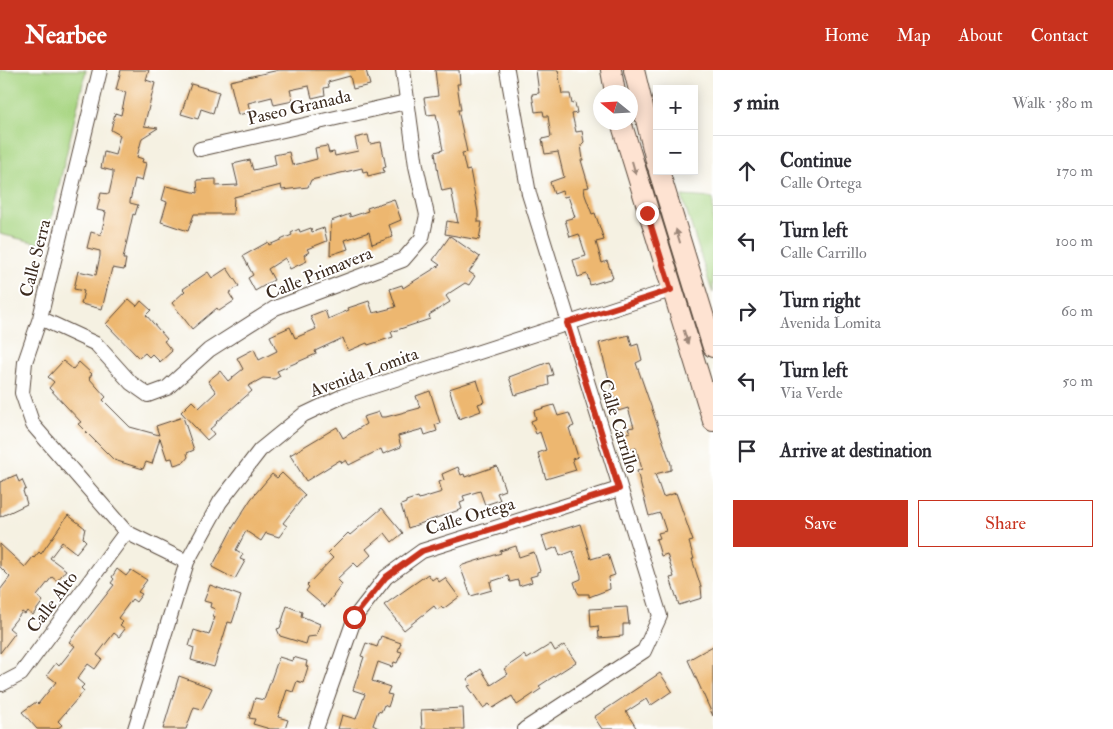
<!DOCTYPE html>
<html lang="en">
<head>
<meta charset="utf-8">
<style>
	body { margin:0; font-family:"IM FELL Double Pica",serif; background:#f7f7f7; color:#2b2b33 }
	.controls { position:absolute; right:15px; top:15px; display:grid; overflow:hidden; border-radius:0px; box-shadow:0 2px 12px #0003 }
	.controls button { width:45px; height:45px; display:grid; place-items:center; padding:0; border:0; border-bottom:1px solid #e1e1e2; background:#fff; color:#2b2b33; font:25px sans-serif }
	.compass { position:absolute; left:593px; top:15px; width:45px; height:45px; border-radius:50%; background:#fff; box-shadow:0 2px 12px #0003; rotate:288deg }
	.stop { position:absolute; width:15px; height:15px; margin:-11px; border:4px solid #c8321e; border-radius:50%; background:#fff }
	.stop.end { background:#c8321e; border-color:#fff; box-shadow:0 1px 5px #0008 }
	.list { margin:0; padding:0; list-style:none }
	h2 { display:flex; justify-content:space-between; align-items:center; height:65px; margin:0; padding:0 20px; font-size:21px }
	h2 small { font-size:16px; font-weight:400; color:#7c7c81 }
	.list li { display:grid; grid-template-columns:32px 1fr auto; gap:15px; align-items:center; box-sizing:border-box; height:70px; padding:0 20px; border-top:1px solid #e1e1e2 }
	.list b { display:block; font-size:19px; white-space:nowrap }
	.list p { margin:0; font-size:16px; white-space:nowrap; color:#7c7c81 }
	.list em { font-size:16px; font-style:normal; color:#7c7c81 }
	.actions { display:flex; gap:10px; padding:15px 20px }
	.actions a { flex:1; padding:11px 0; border:1px solid #c8321e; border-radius:0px; text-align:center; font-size:18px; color:#c8321e }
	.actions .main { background:#c8321e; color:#fff }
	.icon { flex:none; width:28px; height:28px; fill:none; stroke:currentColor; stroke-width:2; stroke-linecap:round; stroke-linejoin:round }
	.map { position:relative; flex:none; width:713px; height:659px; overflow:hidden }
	header { display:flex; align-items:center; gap:30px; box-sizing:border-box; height:70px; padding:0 25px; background:#c8321e; color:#fff }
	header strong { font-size:24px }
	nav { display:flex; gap:28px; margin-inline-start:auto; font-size:18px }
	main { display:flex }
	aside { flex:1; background:#fff }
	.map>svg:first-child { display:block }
	.green { fill:#a8d582; stroke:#728050 }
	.building { fill:#edb76f }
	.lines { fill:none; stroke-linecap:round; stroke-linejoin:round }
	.street-casing { stroke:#57483b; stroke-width:16 }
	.secondary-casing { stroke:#57483b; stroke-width:22 }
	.street { stroke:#fff; stroke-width:14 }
	.secondary { stroke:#fee3d2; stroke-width:20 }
	.oneway { fill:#9c8678 }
	.route { stroke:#c8321e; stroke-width:6 }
	.labels { text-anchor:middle; stroke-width:4; stroke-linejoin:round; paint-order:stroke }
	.street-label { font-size:18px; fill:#3b2a1e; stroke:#fff }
</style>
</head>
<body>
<header>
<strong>Nearbee</strong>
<nav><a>Home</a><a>Map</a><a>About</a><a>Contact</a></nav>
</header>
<main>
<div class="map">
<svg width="713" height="659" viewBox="0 0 713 659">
	<rect width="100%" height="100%" fill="#fff"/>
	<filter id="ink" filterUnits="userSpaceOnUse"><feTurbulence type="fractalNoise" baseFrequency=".02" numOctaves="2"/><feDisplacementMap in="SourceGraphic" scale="10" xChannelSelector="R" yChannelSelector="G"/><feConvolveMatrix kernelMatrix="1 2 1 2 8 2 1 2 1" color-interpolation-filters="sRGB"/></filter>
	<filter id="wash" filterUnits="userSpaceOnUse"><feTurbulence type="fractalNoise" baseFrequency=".0096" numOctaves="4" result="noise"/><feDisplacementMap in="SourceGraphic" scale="20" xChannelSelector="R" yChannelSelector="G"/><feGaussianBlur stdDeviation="1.12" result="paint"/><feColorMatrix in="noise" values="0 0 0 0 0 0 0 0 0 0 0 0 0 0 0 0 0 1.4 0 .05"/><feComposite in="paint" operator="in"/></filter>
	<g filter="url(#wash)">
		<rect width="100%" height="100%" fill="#f5f1e2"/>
		<path class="green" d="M0 0H86L45 175 0 164Z
			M682 126 713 128V223L710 215Z"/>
		<g id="blocks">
			<path class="building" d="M121 0H149L146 10 155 13 144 56 158 58 142 68 137 87 143 89 142 92 146 93 142 111 135 109 130 131V133L138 135 135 145 133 144 123 189H126L124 200 112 198 102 239 81 234 84 221 74 219 78 201 96 205 100 186V181L87 178 91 162 101 165 106 142 97 140 101 123 109 124 113 106V101L101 98 104 82 115 85 120 65 111 60 115 43 121 45 126 22 116 20Z
				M279 0H366L370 15 353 19 350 6 328 12 329 17 324 18 325 25 312 28 309 16 290 20 293 31 274 35 272 27 248 33 250 42 238 45 230 11Z
				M435 0H459L460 14H457L461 40H458L467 82 462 83 466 101 470 100 478 142V152H482L479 170 445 164 447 151 458 153 451 119 442 121 438 104 435 82 443 80 436 44 427 45 424 28 438 26Z
				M536 0H558L562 24H570L572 34 575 33 577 43 572 44 576 62 582 61 584 72 581 75 583 90H581L589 117 584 118 585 125 592 144 595 143 604 170 596 172 602 193 607 191 613 208 590 215 587 204 578 207 573 190 586 186 579 164 570 167 565 150 575 147 568 126 564 127 562 121 554 124 550 112 564 107 558 82 545 84 542 69 551 67 548 46H544L543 41 535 42 532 24 539 23Z
				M191 14 219 22 213 43 201 39 198 49 181 44Z
				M368 65 370 74 381 72 386 97 383 98 384 102 368 106 367 101 363 102 362 98 311 110 308 117 282 120 281 115 234 127 233 144H194L188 161 161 152 167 132 162 130 166 116 198 123 197 110 216 109V116L238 115 233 94 250 90 253 100 276 95 274 85 289 82 292 95 298 94 317 89 315 78 327 76 329 83 334 82 335 86 358 81 355 68Z
				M394 129 401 150 389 155 393 167 372 174 369 162 345 170 348 179 330 185 331 151 350 144V147L368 141 367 138Z
				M311 158 312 162 324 158 327 171 307 179 309 182 304 185 307 191 290 199 285 188 268 199 274 210 255 221 248 208 253 205 243 186 268 172 269 175 292 165 291 163 299 159 300 162Z
				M450 166 480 187 469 202 475 206 469 215 465 213 451 222 446 226 450 232 429 245 430 249 391 262 393 267 368 275 367 273 348 281 343 268 315 281 316 284 277 301 280 306 275 309 263 308 248 316 252 321 216 352 217 353 210 359 214 364 207 370 181 342 192 331 199 338 216 322 208 311 220 301 228 311 243 299 237 288 254 279 259 290 277 281 270 266 290 257 295 268 316 259 310 246 325 240 328 249 349 240 348 238 369 231 373 243 396 237 390 219 402 215 403 218 440 195 433 190Z
				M227 198 239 216 229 223 234 231 219 241 217 238 192 259 172 233 185 221 183 219 208 202 212 208Z
				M129 229 137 236 141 231 151 240 146 245 167 269 164 271 172 281 160 292 152 284 149 287 145 283 139 288 106 254Z
				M629 265 632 276 638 274 642 290 636 293 671 394V400L655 404 663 427 676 423 693 471 689 472 694 489H692L701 517 702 528 679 535 670 508 674 507 667 484 661 486 656 469 660 468 658 463 666 461 660 443 649 446 637 401 642 399 636 378 628 380 623 364 630 362 628 358 634 357 628 338 618 341 599 273Z
				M63 291 73 299 79 292 92 304 89 308 106 327 103 330 130 357 159 365 156 356 183 347 194 380 187 383 188 387 184 392 174 395 172 388 167 389 160 368 152 394 146 392 143 399 114 390 78 354 81 352 49 318 54 312 48 307Z
				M549 292 553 305 548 306 549 315 515 325 509 307Z
				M477 310 484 332 478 334 481 341 459 349 449 319Z
				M430 321 440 353 435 355 437 361 425 365 423 359 398 366 401 377 383 384 381 379 349 395 346 390 342 393 340 390 306 411 290 385 337 357 343 368 366 354 363 347 379 342 381 347H386L420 338 416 326Z
				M554 335 558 346 569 343 574 356 569 358 578 387 572 389 576 400 546 409 538 383 546 380 540 362 536 364 531 351 536 349 534 341Z
				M497 396 505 420 497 423 500 430 485 435 480 421 463 426 465 431 460 433 462 439 408 458 401 435 406 433V431L418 427 419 429 442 422 439 412 444 410 442 404 458 397 461 405 464 404 465 407Z
				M282 403 305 425 283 453 287 456 279 467 266 463 261 471 246 461 236 480 243 484 240 489 245 491 235 509 212 497 233 457 251 429 272 404 277 408Z
				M16 405 19 412 22 410 26 419 23 421 27 434 0 447V412Z
				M382 438 403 463 392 472 385 463 366 479 371 485 358 497 354 493 337 509 342 514 325 537 306 521 309 517 307 515 333 488 328 483 348 463 350 465Z
				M68 445 85 458 83 468 86 471 76 483 62 472 50 488 66 500 57 511 52 507 37 526 43 531 33 545 27 541 25 544 22 542 9 558 15 563 0 583V520L10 507 0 497V474L25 497 33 487 34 488 39 482 41 484Z
				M580 454 591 489 608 484 615 505 609 507 610 519 589 527V524H579L577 521 574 512 581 509V505L573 481 560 486 557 477 547 481 542 466Z
				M516 476 519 487 534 482 540 501 537 502V505L530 507 532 512 519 516 518 510 510 512 508 506 490 512 492 520 471 526 460 496 501 483 500 481Z
				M117 499 126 506 131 500 147 510 138 522 142 524 136 532 132 529 118 548 123 552 120 555 125 559 119 567 114 563 97 585 102 589 95 599 88 594 77 609 84 615 81 618 84 621 58 651 62 655 57 659H37L22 642 36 632 38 634 56 612 47 605 56 593 59 596 75 576 69 572 114 515 111 513 114 509 112 507Z
				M428 504 432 510 436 507 439 512 445 508 459 527 443 539 441 537 437 540 434 536 404 560 384 535Z
				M210 515 241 526 232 553 228 552 214 597 191 590 194 578 189 576 194 560 209 565 215 547H212L215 539 210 537 211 533 204 531Z
				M287 536 302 542 301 546 320 554 316 566 308 567 306 574 280 566 277 559 280 558Z
				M627 537 629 554H623V566L599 568 598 556 591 557 590 539Z
				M381 566 401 573 398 581 402 582 397 593 394 592 392 597 378 592 372 611 390 617 387 624 392 625 388 637 384 635 381 642 378 641 373 655 380 659H338L342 645 356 649 365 624 353 620 364 587 361 586 366 573 377 577Z
				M551 574 555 581 564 575 576 592 539 616 541 619 517 635 512 626 493 638 489 634 483 638 468 616 471 615 467 609 481 599 491 615 508 604 504 599 524 585 527 589Z
				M713 576V646L688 590Z
				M279 587 292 591 293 587 307 591 306 596 308 597 303 613 297 611 293 622 287 620 278 647 288 650 285 659H270L253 654 255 649 249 648 255 628 264 630Z
				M660 603 672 621 650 636 646 629 626 642 637 659H602L594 647Z
				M179 606 212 618 202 639 194 637 186 659H163Z
				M463 638 464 659H422L421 640Z"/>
		</g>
	</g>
	<g filter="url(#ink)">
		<use href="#blocks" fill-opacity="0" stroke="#57483b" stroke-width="1"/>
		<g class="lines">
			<defs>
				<path id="street" d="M100 0 40 248 25 292 22 323 33 355 126 462 187 492
					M507 0 529 124 660 546 644 581 525 659
					M200 79 406 32
					M40 248 96 274 131 313 148 325 167 318 209 280 275 238 403 190 422 168 427 145 416 96 403 0
					M0 613 2 614 21 604 126 462
					M135 659 187 492 220 432 260 380 303 345 343 326 671 220
					M316 659 355 547 386 507 422 481 619 419"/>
				<path id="secondary" d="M611 0 615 22
					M634 0 657 95
					M621 52 713 351
					M659 101 713 277"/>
			</defs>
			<use href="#street" class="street-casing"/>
			<use href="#secondary" class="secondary-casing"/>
			<use href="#street" class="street"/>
			<use href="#secondary" class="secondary"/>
		</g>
		<defs><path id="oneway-solid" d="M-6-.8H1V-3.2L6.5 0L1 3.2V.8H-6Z" transform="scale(1.25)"/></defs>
		<g class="oneway">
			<use href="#oneway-solid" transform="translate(634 98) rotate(74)"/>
			<use href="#oneway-solid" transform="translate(678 166) rotate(-107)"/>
			<use href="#oneway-solid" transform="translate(686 267) rotate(72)"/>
		</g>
	</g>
	<g class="lines" filter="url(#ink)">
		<path class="route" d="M354 547 386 507 422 481 619 419 567 253 671 220 647 143"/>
	</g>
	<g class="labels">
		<g class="street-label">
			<text transform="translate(299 37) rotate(-13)" y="6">Paseo Granada</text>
			<text transform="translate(35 188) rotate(-76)" y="6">Calle Serra</text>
			<text transform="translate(319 203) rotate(-22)" y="6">Calle Primavera</text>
			<text transform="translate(364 302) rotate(-20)" y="6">Avenida Lomita</text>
			<text transform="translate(619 356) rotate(73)" y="6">Calle Carrillo</text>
			<text transform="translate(470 446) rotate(-17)" y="6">Calle Ortega</text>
			<text transform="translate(52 532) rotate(-53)" y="6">Calle Alto</text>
		</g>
	</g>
</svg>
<div class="controls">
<button>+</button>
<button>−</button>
</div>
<svg class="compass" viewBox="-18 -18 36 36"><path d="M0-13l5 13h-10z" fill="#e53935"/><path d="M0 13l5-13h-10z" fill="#7c7c81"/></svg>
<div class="stop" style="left:354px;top:547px"></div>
<div class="stop end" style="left:647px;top:143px"></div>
</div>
<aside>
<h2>5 min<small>Walk · 380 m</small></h2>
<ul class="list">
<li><svg class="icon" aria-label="ahead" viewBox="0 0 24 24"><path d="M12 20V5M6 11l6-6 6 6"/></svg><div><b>Continue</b><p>Calle Ortega</p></div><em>170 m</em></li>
<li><svg class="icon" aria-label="left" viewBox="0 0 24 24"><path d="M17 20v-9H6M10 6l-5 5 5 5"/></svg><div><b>Turn left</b><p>Calle Carrillo</p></div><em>100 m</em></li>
<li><svg class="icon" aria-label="right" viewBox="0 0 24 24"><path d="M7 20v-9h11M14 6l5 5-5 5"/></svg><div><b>Turn right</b><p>Avenida Lomita</p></div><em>60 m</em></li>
<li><svg class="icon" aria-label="left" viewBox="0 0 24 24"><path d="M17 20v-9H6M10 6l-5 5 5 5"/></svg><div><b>Turn left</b><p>Via Verde</p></div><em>50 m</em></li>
<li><svg class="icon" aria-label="arrive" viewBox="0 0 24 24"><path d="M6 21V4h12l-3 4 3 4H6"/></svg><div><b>Arrive at destination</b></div></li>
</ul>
<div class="actions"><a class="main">Save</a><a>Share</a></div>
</aside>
</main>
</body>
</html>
